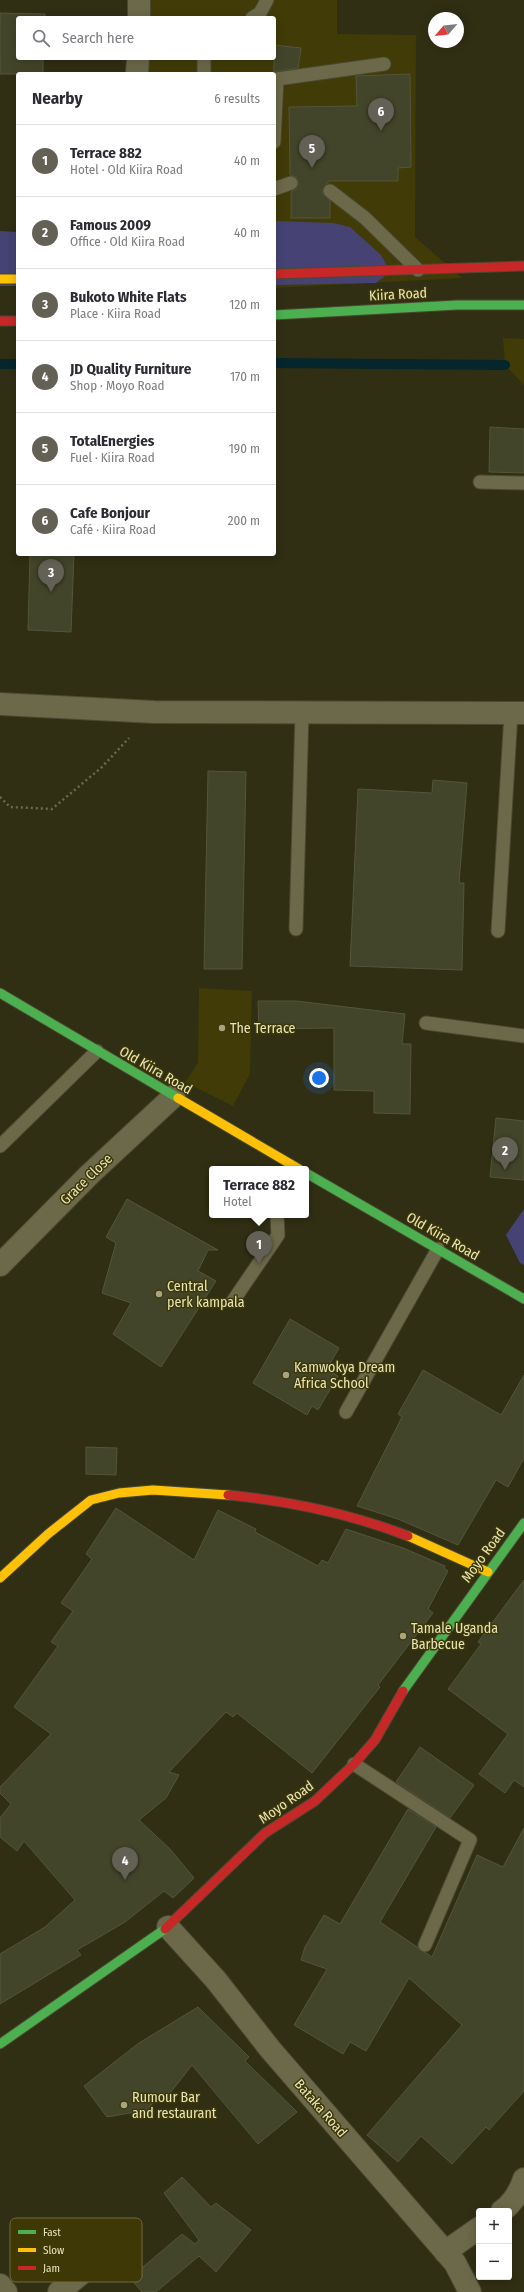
<!DOCTYPE html>
<html lang="en">
<head>
<meta charset="utf-8">
<style>
	body { margin:0; font-family:"Fira Sans Condensed",sans-serif; background:#f2f2f3; color:#2b2b33 }
	.controls { position:absolute; right:12px; bottom:12px; display:grid; overflow:hidden; border-radius:4px; box-shadow:0 2px 10px #0003 }
	.controls button { width:36px; height:36px; display:grid; place-items:center; padding:0; border:0; border-bottom:1px solid #e1e1e2; background:#fff; color:#2b2b33; font:20px sans-serif }
	.compass { position:absolute; left:428px; top:12px; width:36px; height:36px; border-radius:50%; background:#fff; box-shadow:0 2px 10px #0003; rotate:242deg }
	.you { position:absolute; left:319px; top:1078px; width:14px; height:14px; margin:-10px; border:3px solid #fff; border-radius:50%; background:#1a73e8; box-shadow:0 0 0 6px #1a73e833 }
	.badge { display:grid; place-items:center; width:26px; height:26px; border-radius:50%; background:#636156; color:#fff; font-size:13px; font-weight:700 }
	.pin { position:absolute; translate:-50% -33px; filter:drop-shadow(0 1px 2px #0008) }
	.pin::after { content:''; position:absolute; top:21px; width:14px; height:12px; background:inherit; clip-path:polygon(0 0,100% 0,50% 100%) }
	.popup { position:absolute; left:209px; top:1166px; width:100px; height:52px; box-sizing:border-box; display:grid; place-content:center; border-radius:4px; background:#fff; filter:drop-shadow(0 1px 3px #0005); font-size:13px; white-space:nowrap; color:#7c7c81 }
	.popup b { font-size:15px; color:#2b2b33 }
	.popup::after { content:''; position:absolute; left:50%; top:100%; margin-left:-8px; border:8px solid transparent; border-top-color:#fff }
	.list { margin:0; padding:0; list-style:none }
	h2 { display:flex; justify-content:space-between; align-items:center; height:52px; margin:0; padding:0 16px; font-size:17px }
	h2 small { font-size:13px; font-weight:400; color:#7c7c81 }
	.list li { display:grid; grid-template-columns:26px 1fr auto; gap:12px; align-items:center; box-sizing:border-box; height:72px; padding:0 16px; border-top:1px solid #e1e1e2 }
	.list b { display:block; font-size:15px; white-space:nowrap }
	.list p { margin:0; font-size:13px; white-space:nowrap; color:#7c7c81 }
	.list em { font-size:13px; font-style:normal; color:#7c7c81 }
	.icon { flex:none; width:22px; height:22px; fill:none; stroke:currentColor; stroke-width:2; stroke-linecap:round; stroke-linejoin:round }
	.map { position:relative; flex:none; width:524px; height:2292px; overflow:hidden }
	.search { position:absolute; background:#fff; box-shadow:0 2px 10px #0003; left:16px; top:16px; width:260px; height:44px; display:flex; align-items:center; gap:10px; box-sizing:border-box; padding:0 14px; border-radius:4px; color:#7c7c81; font-size:15px }
	.panel { position:absolute; background:#fff; box-shadow:0 2px 10px #0003; left:16px; top:72px; width:260px; height:484px; border-radius:4px }
	.map>svg:first-child { display:block }
	.built { fill:#403b07 }
	.green { fill:#464374 }
	.lines { fill:none; stroke-linecap:round; stroke-linejoin:round }
	.stream { stroke:#05262d; stroke-width:10 }
	.building { fill:#424529; stroke:#53563b }
	.lane-casing { stroke:#4a4832; stroke-width:15 }
	.street-casing { stroke:#4a4832; stroke-width:24 }
	.fast-casing { stroke:#4a4832; stroke-width:11 }
	.slow-casing { stroke:#4a4832; stroke-width:11 }
	.jam-casing { stroke:#4a4832; stroke-width:11 }
	.path { stroke:#6c6a51; stroke-width:2.5; stroke-dasharray:2 3; stroke-linecap:butt }
	.lane { stroke:#6c694a; stroke-width:13 }
	.street { stroke:#6c694a; stroke-width:22 }
	.fast { stroke:#4caf50; stroke-width:9 }
	.slow { stroke:#ffc107; stroke-width:9 }
	.jam { stroke:#c62828; stroke-width:9 }
	.poi-dot { fill:#a7a480; stroke:#3d3806; stroke-width:1.5 }
	.labels { text-anchor:middle; stroke-width:3; stroke-linejoin:round; paint-order:stroke }
	.street-label { font-size:14px; fill:#e7e3ba; stroke:#3d3806 }
	.poi-label { font-size:14px; fill:#e7e3ba; stroke:#3d3806; text-anchor:start }
	.key { fill:#3d3806; stroke:#706b3c; stroke-width:1 }
	.key-label { font-size:11px; fill:#e7e3ba }
</style>
</head>
<body>
<div class="map">
<svg width="524" height="2292" viewBox="0 0 524 2292">
	<rect width="100%" height="100%" fill="#302e13"/>
	<path class="built" d="M150 0H337V34L416 35 415 237 462 278 274 288V74H148V58H274V18H149Z
		M503 338 524 339V385L505 365Z
		M199 988 252 991 250 1074 233 1106 185 1082 198 1063Z"/>
	<path class="green" d="M274 221 333 223 350 227 381 255 387 266 385 276 376 283 274 285Z
		M0 231 18 232V286H0Z
		M524 1209V1265L520 1263 506 1235Z"/>
	<g class="lines">
		<path class="stream" d="M274 363 505 365
			M0 364H18"/>
	</g>
	<path class="building" d="M0 13 45 14V18H18V58H43V74H0Z
		M274 45 301 48 298 68 274 72Z
		M410 74 411 167 398 168V181H329L322 190 323 194 330 201V218H291V192L297 188 299 184 296 177 290 175 289 107 357 106 356 76Z
		M490 427 524 429V473L489 472Z
		M30 554H74L71 632 28 630Z
		M208 771 246 772 242 969H204Z
		M433 780 467 783 459 883H464L462 970 350 966 358 789 432 793Z
		M258 1001H296L405 1014 402 1044H411L410 1114 374 1113V1091L334 1090V1028L259 1029Z
		M496 1118 524 1121V1180L490 1177Z
		M127 1199 218 1250H208L198 1271 216 1281 161 1367 113 1334 131 1303 102 1293 116 1243 106 1237Z
		M290 1319 339 1348 327 1369 338 1376 318 1410 312 1406 307 1415 253 1383Z
		M423 1370 501 1415 524 1375V1458L508 1487 496 1480 458 1545 398 1519 357 1506 402 1417 398 1414Z
		M86 1447 117 1448 116 1475 86 1474Z
		M116 1508 194 1560 218 1510 256 1529 255 1532 318 1566 322 1560 328 1563 346 1529 403 1548 445 1566 444 1568 448 1571 428 1609 433 1613 378 1685 380 1687 312 1773 237 1713 233 1717 226 1712 169 1772 179 1775 166 1798 139 1820 170 1849 194 1878 173 1898 164 1891 125 1922 77 1950 81 1955 0 2004V1954L45 1927 75 1900 24 1841 17 1851 0 1837V1818L11 1804 0 1793V1787L51 1734 14 1707 58 1646 51 1642 73 1611 61 1603 92 1559 86 1554Z
		M524 1580V1787L514 1780 505 1793 479 1774 508 1734 448 1689 481 1644 478 1642Z
		M420 1747 474 1785 450 1818 396 1782Z
		M408 1809 436 1827 380 1922 432 1957 477 1855 503 1867 524 1828V2091L489 2130 486 2127 452 2164 421 2136 398 2162 367 2135 462 2025 409 1978 366 2051 350 2042 343 2054 294 2025 327 1969 301 1960 305 1947 324 1915 340 1924Z
		M198 2007 249 2057 245 2061 297 2112 258 2144 192 2065 170 2093 160 2094 147 2110 107 2117 84 2086 139 2043Z
		M182 2177 211 2207 216 2203 251 2230 216 2272 199 2256 156 2292H142L130 2278 182 2234 195 2244 199 2240 164 2193Z"/>
	<g class="lines">
		<defs>
			<path id="lane" d="M252 18 260 13 267 0
				M204 74V58
				M274 142 277 79 384 64
				M274 189 291 183
				M330 191 365 218 418 270
				M480 482 524 483
				M296 929 302 712
				M498 931 511 713
				M426 1023 524 1036
				M0 1146 97 1051
				M233 1301 278 1235 277 1215
				M346 1412 438 1249
				M354 1764 470 1840 425 1945"/>
			<path id="street" d="M139 0V18
				M137 74 138 58
				M0 704 154 712 524 713
				M0 1265 90 1174 174 1096
				M168 1927 216 1980 270 2049 455 2263 470 2292
				M502 2211C513 2203 520 2191 524 2179
				M445 2252 479 2228
				M0 2285 6 2292
				M59 2292 124 2238"/>
			<path id="fast" d="M274 315 457 305H524
				M0 993 178 1098
				M306 1173 524 1299
				M403 1691 524 1523
				M0 2044 165 1929"/>
			<path id="slow" d="M0 279H18
				M178 1098 299 1169
				M408 1536 488 1572
				M0 1578 48 1534 91 1500 119 1493 153 1490 228 1495"/>
			<path id="jam" d="M274 274 524 266
				M0 321H18
				M228 1495C289 1501 351 1514 408 1536
				M165 1929 265 1833 315 1801 354 1764 375 1740 403 1691"/>
		</defs>
		<use href="#lane" class="lane-casing"/>
		<use href="#street" class="street-casing"/>
		<use href="#fast" class="fast-casing"/>
		<use href="#slow" class="slow-casing"/>
		<use href="#jam" class="jam-casing"/>
		<path class="path" d="M0 797 10 807 52 809 102 767 129 738"/>
		<use href="#lane" class="lane"/>
		<use href="#street" class="street"/>
		<use href="#fast" class="fast"/>
		<use href="#slow" class="slow"/>
		<use href="#jam" class="jam"/>
	</g>
	<g class="poi-dot">
		<circle cx="222" cy="1028" r="4"/>
		<circle cx="159" cy="1294" r="4"/>
		<circle cx="286" cy="1375" r="4"/>
		<circle cx="403" cy="1636" r="4"/>
		<circle cx="124" cy="2105" r="4"/>
	</g>
	<g class="labels">
		<g class="street-label">
			<text transform="translate(398 294) rotate(-3)" y="5">Kiira Road</text>
			<text transform="translate(156 1070) rotate(30)" y="5">Old Kiira Road</text>
			<text transform="translate(86 1179) rotate(-44)" y="5">Grace Close</text>
			<text transform="translate(443 1236) rotate(30)" y="5">Old Kiira Road</text>
			<text transform="translate(483 1555) rotate(-54)" y="5">Moyo Road</text>
			<text transform="translate(286 1802) rotate(-35)" y="5">Moyo Road</text>
			<text transform="translate(321 2108) rotate(49)" y="5">Bataka Road</text>
		</g>
		<g class="poi-label">
			<text x="230" y="1033">The Terrace</text>
			<text x="167" y="1291">Central<tspan x="167" dy="16">perk kampala</tspan></text>
			<text x="294" y="1372">Kamwokya Dream<tspan x="294" dy="16">Africa School</tspan></text>
			<text x="411" y="1633">Tamale Uganda<tspan x="411" dy="16">Barbecue</tspan></text>
			<text x="132" y="2102">Rumour Bar<tspan x="132" dy="16">and restaurant</tspan></text>
		</g>
	</g>
	<rect x="10" y="2218" width="132" height="64" rx="6" class="key"/>
	<rect x="18" y="2230" width="18" height="4" fill="#4caf50"/>
	<rect x="18" y="2248" width="18" height="4" fill="#ffc107"/>
	<rect x="18" y="2266" width="18" height="4" fill="#c62828"/>
	<g class="key-label">
		<text x="43" y="2236">Fast</text>
		<text x="43" y="2254">Slow</text>
		<text x="43" y="2272">Jam</text>
	</g>
</svg>
<div class="controls">
<button>+</button>
<button>−</button>
</div>
<svg class="compass" viewBox="-18 -18 36 36"><path d="M0-13l5 13h-10z" fill="#e53935"/><path d="M0 13l5-13h-10z" fill="#7c7c81"/></svg>
<div class="you"></div>
<div class="pin badge" style="left:259px;top:1264px">1</div>
<div class="popup"><b>Terrace 882</b>Hotel</div>
<div class="pin badge" style="left:505px;top:1170px">2</div>
<div class="pin badge" style="left:51px;top:592px">3</div>
<div class="pin badge" style="left:125px;top:1880px">4</div>
<div class="pin badge" style="left:312px;top:168px">5</div>
<div class="pin badge" style="left:381px;top:131px">6</div>
<div class="search"><svg class="icon" aria-label="search" viewBox="0 0 24 24"><circle cx="10" cy="10" r="6"/><path d="M15 15l6 6"/></svg>Search here</div>
<section class="panel">
<h2>Nearby<small>6 results</small></h2>
<ul class="list">
<li><span class="badge">1</span><div><b>Terrace 882</b><p>Hotel · Old Kiira Road</p></div><em>40 m</em></li>
<li><span class="badge">2</span><div><b>Famous 2009</b><p>Office · Old Kiira Road</p></div><em>40 m</em></li>
<li><span class="badge">3</span><div><b>Bukoto White Flats</b><p>Place · Kiira Road</p></div><em>120 m</em></li>
<li><span class="badge">4</span><div><b>JD Quality Furniture</b><p>Shop · Moyo Road</p></div><em>170 m</em></li>
<li><span class="badge">5</span><div><b>TotalEnergies</b><p>Fuel · Kiira Road</p></div><em>190 m</em></li>
<li><span class="badge">6</span><div><b>Cafe Bonjour</b><p>Café · Kiira Road</p></div><em>200 m</em></li>
</ul>
</section>
</div>
</body>
</html>
